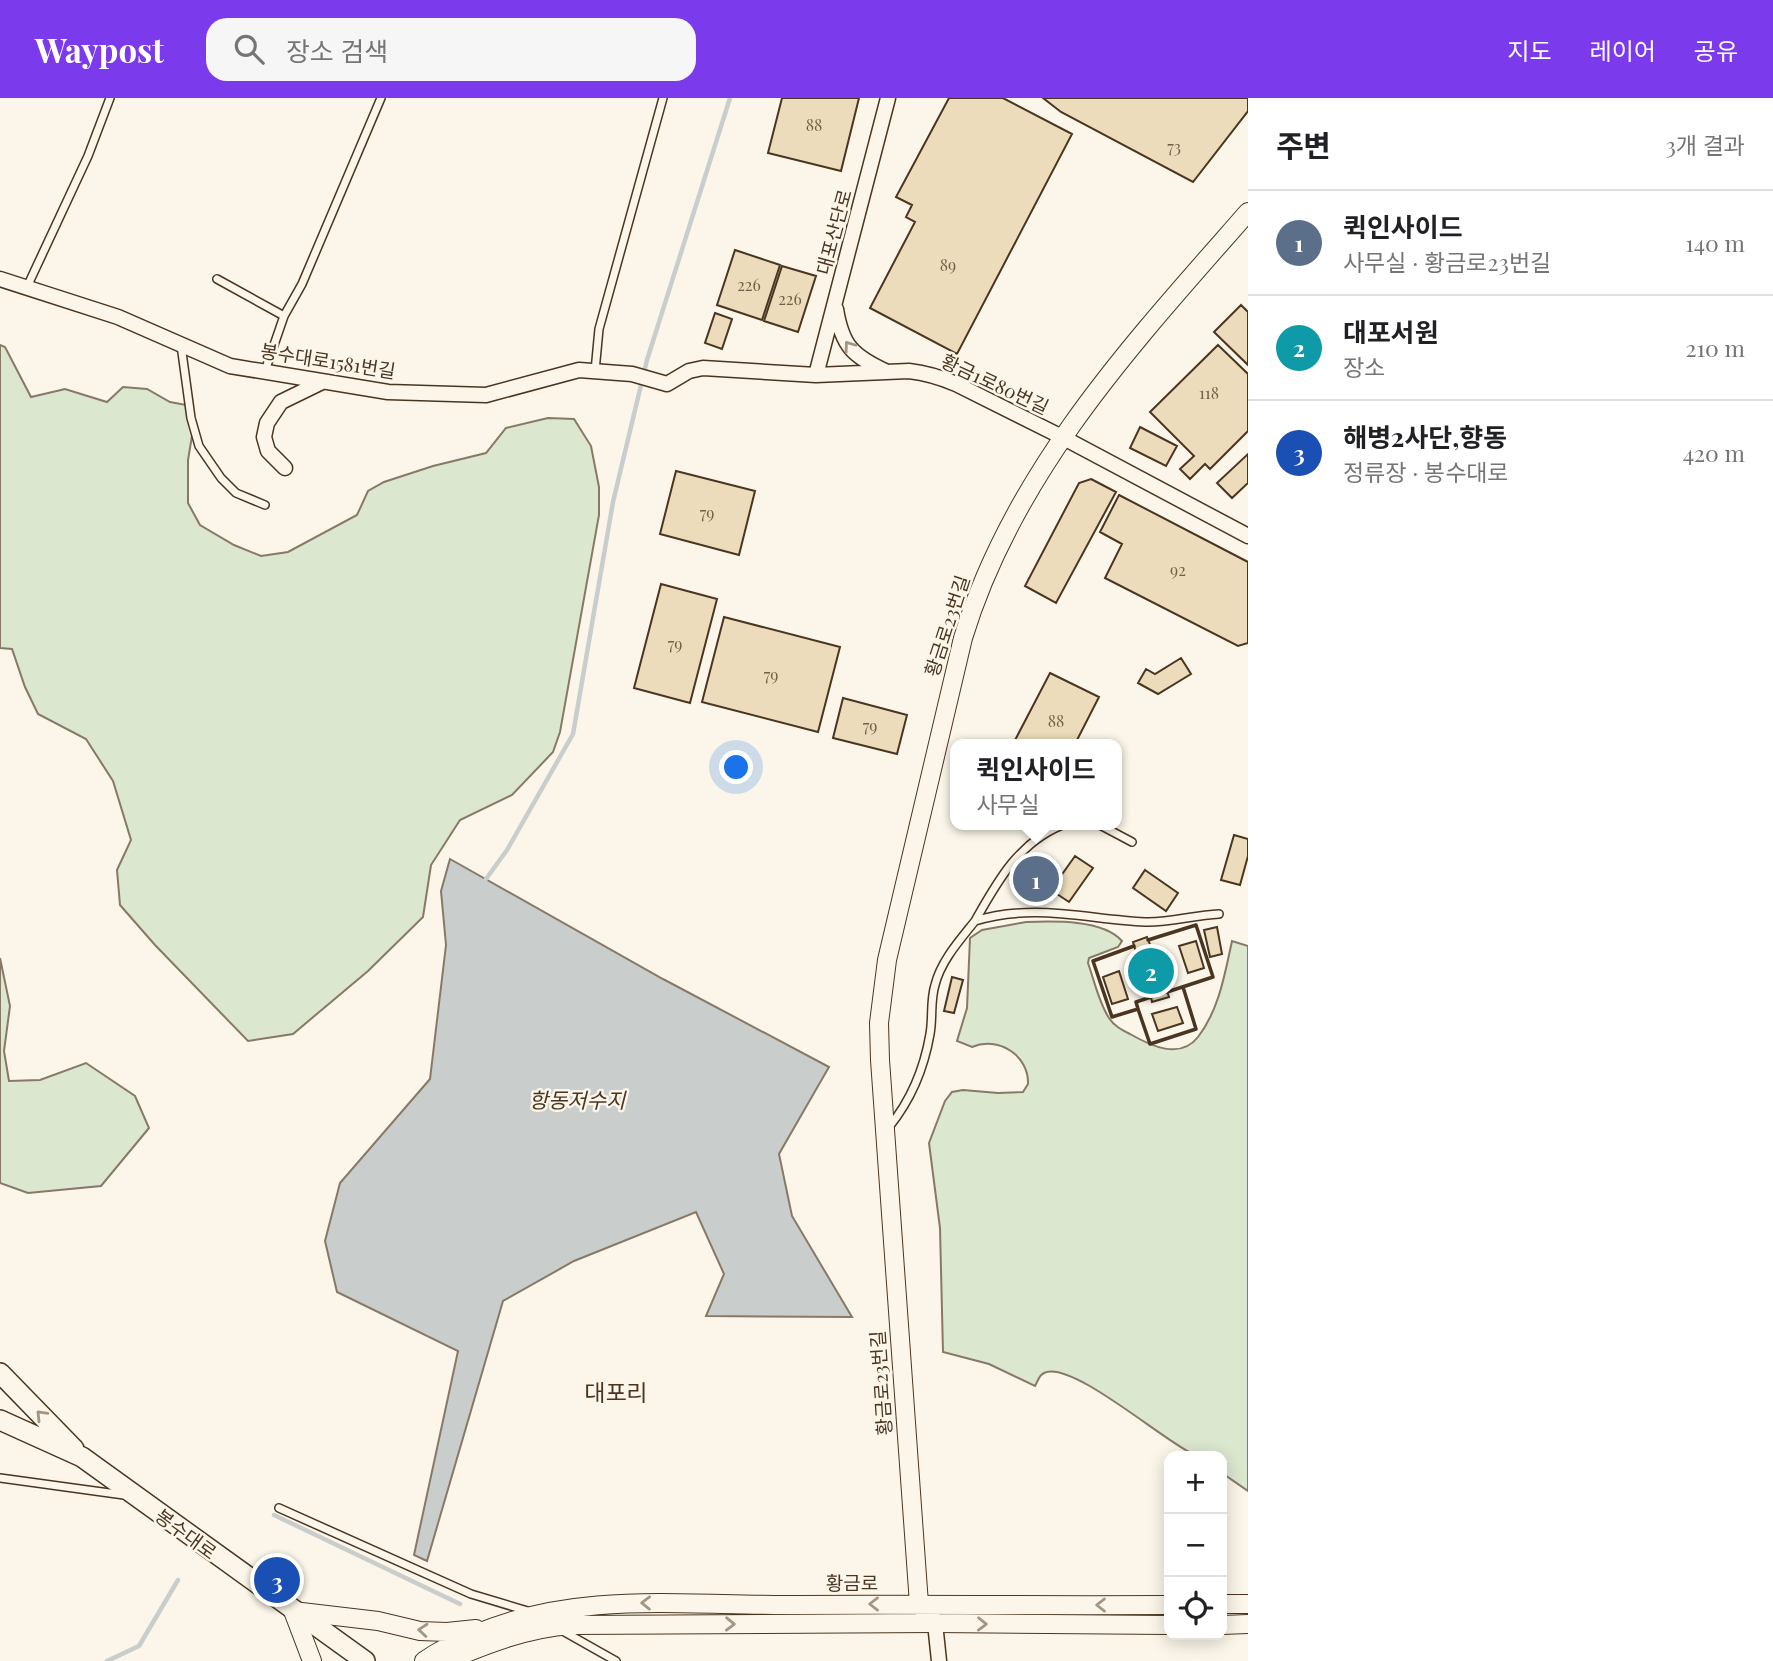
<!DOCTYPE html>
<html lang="ko">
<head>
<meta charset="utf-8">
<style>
	body { margin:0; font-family:"Playfair Display","Noto Sans KR",serif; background:#f6f6f6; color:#202124 }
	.controls { position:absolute; right:21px; bottom:21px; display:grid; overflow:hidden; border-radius:14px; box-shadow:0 4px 18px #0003 }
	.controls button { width:63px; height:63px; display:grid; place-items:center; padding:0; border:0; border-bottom:2px solid #e0e0e0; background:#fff; color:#202124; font:35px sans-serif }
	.you { position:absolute; left:737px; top:670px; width:24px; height:24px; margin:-18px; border:5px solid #fff; border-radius:50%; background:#1a73e8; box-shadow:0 0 0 10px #1a73e833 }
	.badge { display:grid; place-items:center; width:46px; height:46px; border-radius:50%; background:#7c3aed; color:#fff; font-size:23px; font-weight:700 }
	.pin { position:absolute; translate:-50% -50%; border:4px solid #fff; box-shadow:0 2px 7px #0006 }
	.popup { position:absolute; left:950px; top:641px; width:172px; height:91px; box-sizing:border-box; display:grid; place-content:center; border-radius:14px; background:#fff; filter:drop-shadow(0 2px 5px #0005); font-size:23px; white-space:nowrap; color:#757577 }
	.popup b { font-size:26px; color:#202124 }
	.popup::after { content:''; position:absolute; left:50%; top:100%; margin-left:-14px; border:14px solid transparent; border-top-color:#fff }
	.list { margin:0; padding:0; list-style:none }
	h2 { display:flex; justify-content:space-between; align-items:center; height:91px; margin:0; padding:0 28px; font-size:30px }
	h2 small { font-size:23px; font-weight:400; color:#757577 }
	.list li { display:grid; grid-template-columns:46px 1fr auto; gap:21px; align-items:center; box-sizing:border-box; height:105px; padding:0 28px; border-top:2px solid #e0e0e0 }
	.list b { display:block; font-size:26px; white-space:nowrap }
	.list p { margin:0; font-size:23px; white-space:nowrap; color:#757577 }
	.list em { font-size:23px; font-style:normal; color:#757577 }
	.icon { flex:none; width:38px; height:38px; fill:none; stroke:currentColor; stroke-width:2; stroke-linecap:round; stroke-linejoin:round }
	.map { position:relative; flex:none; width:1248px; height:1563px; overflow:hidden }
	header { display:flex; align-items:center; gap:42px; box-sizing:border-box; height:98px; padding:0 35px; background:#7c3aed; color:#fff }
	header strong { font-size:33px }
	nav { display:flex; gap:38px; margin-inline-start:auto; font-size:24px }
	.search { width:490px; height:63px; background:#f6f6f6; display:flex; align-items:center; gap:18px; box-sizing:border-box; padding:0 24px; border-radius:21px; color:#757577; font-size:26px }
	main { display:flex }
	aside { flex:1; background:#fff }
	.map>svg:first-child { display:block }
	.green { fill:#dce7d0; stroke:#887966; stroke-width:2 }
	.water { fill:#c9cecd; stroke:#887966; stroke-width:2 }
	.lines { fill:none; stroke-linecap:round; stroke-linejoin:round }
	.stream { stroke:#c9cecd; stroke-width:4.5 }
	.building { fill:#ecdcbc; stroke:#4a3520; stroke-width:2 }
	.service-casing { stroke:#4a3520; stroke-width:10 }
	.minor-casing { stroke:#4a3520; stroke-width:17 }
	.tertiary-casing { stroke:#4a3520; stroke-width:20 }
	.secondary-casing { stroke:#4a3520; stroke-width:22 }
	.service { stroke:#fbf6e9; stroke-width:7 }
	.minor { stroke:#fbf6e9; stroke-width:14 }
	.tertiary { stroke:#fbf6e9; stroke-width:18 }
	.secondary { stroke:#fbf6e9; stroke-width:19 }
	.wall { stroke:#4a3520; stroke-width:3.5 }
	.oneway { stroke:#a29684 }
	.labels { text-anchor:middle; stroke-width:5; stroke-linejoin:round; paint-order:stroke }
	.number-label { font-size:16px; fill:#725f47 }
	.street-label { font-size:19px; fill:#4a3520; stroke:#fbf6e9 }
	.water-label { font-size:21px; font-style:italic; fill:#4a3520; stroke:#fbf6e9 }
	.quarter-label { font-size:23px; fill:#4a3520; stroke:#fbf6e9 }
</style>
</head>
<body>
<header>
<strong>Waypost</strong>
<div class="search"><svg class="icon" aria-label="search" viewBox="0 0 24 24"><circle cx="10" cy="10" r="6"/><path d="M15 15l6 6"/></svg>장소 검색</div>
<nav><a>지도</a><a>레이어</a><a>공유</a></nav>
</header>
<main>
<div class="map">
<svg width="1248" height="1563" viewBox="0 0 1248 1563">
	<rect width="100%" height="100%" fill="#fbf6e9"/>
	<path class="green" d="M0 247 5 249 31 299 65 291 107 304 123 289 147 291 170 304 192 308 194 326 188 362V405L200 427 234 447 261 458 288 454 357 417 368 393 384 384 433 368 486 355 506 330 548 320 574 321 591 348 599 389V417L560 634 553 654 512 697 460 722 431 767 423 819 368 873 293 936 248 943 155 847 120 807 117 772 131 742 113 683 86 641 38 616 25 589 12 551 0 550Z
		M1026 824C1053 823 1103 821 1122 843L1118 849 1089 860 1088 865C1094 882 1099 905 1109 920 1114 928 1122 932 1130 936 1151 948 1180 962 1198 939 1219 912 1225 875 1232 843L1248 848V1393L1222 1375V1358C1214 1358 1202 1360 1195 1357 1167 1346 1071 1261 1044 1275 1039 1277 1038 1283 1035 1288L989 1266 943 1254 940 1130 929 1045 945 1003 952 994 963 992 998 995 1023 994 1028 986C1029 957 998 938 972 949L957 943 967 910 970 840 982 832Z
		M0 860 10 908 4 953 9 983 40 982 86 965 135 998 149 1030 101 1088 28 1095 0 1085Z"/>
	<path class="water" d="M450 761 663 881 829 969 779 1056 792 1118 852 1219 706 1218 724 1176 696 1114 574 1163 503 1203 427 1463 414 1457 458 1253 337 1194 325 1143 340 1085 430 981 446 847 441 793Z"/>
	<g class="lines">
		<path class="stream" d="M486 781 507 752 573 636 613 404 647 262 730 0
			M274 1417 460 1506
			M107 1563 139 1548 178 1482"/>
	</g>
	<path class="building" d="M782 0H859L841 73 768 55Z
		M949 0H1003L1072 36 957 256 870 210 915 124 906 119 912 107 896 99Z
		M1043 0H1248V13L1193 84 1061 14Z
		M735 152 780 167 762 222 717 207Z
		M782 168 816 178 798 234 764 223Z
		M1241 207 1248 214V267L1214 234Z
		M715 215 732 221 722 251 705 245Z
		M1218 247 1248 276V333L1210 371 1205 366 1190 381 1180 371 1194 358 1150 314Z
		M1140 329 1177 348 1166 368 1130 350Z
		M1248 356V385L1232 400 1217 385Z
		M676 373 755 393 739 457 660 436Z
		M1091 381 1116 394 1056 505 1025 488 1079 385Z
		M1119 397 1248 464V545L1238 548 1105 480 1122 446 1100 434Z
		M661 486 717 501 690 605 634 590Z
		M724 519 840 549 818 634 702 604Z
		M1181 560 1191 576 1158 596 1138 585 1146 571 1155 576Z
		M1050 575 1099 599 1075 646H1013Z
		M843 600 907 617 897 656 833 640Z
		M1234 737 1248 741V758L1240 787 1221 782Z
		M1075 758 1093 770 1069 804 1051 792Z
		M1037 762 1054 774 1032 806 1015 794Z
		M1145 772 1178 795 1166 813 1133 790Z
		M1217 829 1222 856 1210 859 1204 832Z
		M1147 839 1151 849 1136 854 1133 844Z
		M1196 843 1204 870 1188 875 1179 848Z
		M1119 873 1128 901 1112 906 1103 879Z
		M952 879 963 882 954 915 944 913Z
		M1166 890 1169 899 1152 904 1150 895Z
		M1177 909 1183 925 1158 933 1152 916Z"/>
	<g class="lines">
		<defs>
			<path id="service" d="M217 181 284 218
				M27 189 88 58 110 0
				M181 247 191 320 199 348 221 380 236 395 265 407
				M265 273 284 218 302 186 381 0
				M595 273 599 231 663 0
				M1062 727C1018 745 997 784 975 823 1032 805 1087 821 1145 824 1169 825 1194 817 1219 816
				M1100 727 1132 744
				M889 1029C911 1002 924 971 930 936 933 920 930 903 935 887 941 863 959 843 975 823
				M0 1380 124 1397
				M279 1410 471 1496 531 1514
				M561 1532 616 1563"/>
			<path id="minor" d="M0 181 118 219 230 268 388 294 486 297 579 272 632 276 667 286 689 273 703 270 816 277 909 273C926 275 940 279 956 286L1062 339 1248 438
				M836 211C842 248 853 258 885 273
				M816 277 888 0
				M285 370 268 353 264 339 267 325 281 304 322 284
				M935 1525 939 1563"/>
			<path id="tertiary" d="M1222 1506H1248
				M935 1525 919 1506 880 962 879 925 887 862 963 540C1014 372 1135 243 1248 114
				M1222 1527 1248 1526
				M312 1563 293 1513 378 1523 420 1533 447 1534 476 1531
				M424 1563C440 1552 458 1543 476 1536 578 1492 686 1508 794 1507 919 1506 1044 1508 1169 1507
				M447 1563C486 1546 528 1530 571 1527L935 1525 1169 1527"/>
			<path id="secondary" d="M0 1275 74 1351
				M0 1322 82 1359 365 1563"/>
		</defs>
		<use href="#service" class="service-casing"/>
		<use href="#minor" class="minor-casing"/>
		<use href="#tertiary" class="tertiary-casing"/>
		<use href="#secondary" class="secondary-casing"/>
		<use href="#service" class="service"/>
		<use href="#minor" class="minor"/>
		<use href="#tertiary" class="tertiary"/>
		<use href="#secondary" class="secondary"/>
		<path class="wall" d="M1148 842 1196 827 1213 879 1167 894
			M1134 848 1093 863 1112 919 1138 911 1136 904 1151 899
			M1138 911 1150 946 1196 931 1183 889"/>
	</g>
	<defs><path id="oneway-chevron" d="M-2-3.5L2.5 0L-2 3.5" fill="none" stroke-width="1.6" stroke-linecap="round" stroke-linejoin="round" transform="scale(1.75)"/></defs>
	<g class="oneway">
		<use href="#oneway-chevron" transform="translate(849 248) rotate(-126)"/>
		<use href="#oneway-chevron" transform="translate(41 1317) rotate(-134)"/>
		<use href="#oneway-chevron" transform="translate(646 1505) rotate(-179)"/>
		<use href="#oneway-chevron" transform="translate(874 1506) rotate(180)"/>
		<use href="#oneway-chevron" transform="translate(1101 1507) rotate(-180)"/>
		<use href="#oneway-chevron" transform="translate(730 1526) rotate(1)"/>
		<use href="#oneway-chevron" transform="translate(982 1526) rotate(1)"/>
		<use href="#oneway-chevron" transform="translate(423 1532) rotate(-175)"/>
	</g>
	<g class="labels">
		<g class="number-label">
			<text x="814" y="33">88</text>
			<text x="1174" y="55">73</text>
			<text x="948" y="173">89</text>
			<text x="749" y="193">226</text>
			<text x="790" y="207">226</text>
			<text x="1209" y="301">118</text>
			<text x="707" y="421">79</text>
			<text x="1178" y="478">92</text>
			<text x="675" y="552">79</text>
			<text x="771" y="583">79</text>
			<text x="1056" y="629">88</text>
			<text x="870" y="634">79</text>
		</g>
		<g class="street-label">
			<text transform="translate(834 134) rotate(-75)" y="7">대포산단로</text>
			<text transform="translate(328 263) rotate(9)" y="7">봉수대로1581번길</text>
			<text transform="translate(995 286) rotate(25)" y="7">황금1로80번길</text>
			<text transform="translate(947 528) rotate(-72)" y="7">황금로23번길</text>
			<text transform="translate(881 1285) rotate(-94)" y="7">황금로23번길</text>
			<text transform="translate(186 1436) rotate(36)" y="7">봉수대로</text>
			<text x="852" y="1492">황금로</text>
		</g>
		<g class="water-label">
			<text x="577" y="1010">항동저수지</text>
		</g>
		<g class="quarter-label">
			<text x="616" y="1303">대포리</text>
		</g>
	</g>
</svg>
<div class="controls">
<button>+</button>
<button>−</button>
<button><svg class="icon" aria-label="locate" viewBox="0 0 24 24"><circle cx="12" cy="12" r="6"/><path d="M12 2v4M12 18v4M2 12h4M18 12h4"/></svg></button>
</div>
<div class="you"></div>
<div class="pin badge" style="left:1036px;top:781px;background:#5c6f8a">1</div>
<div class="popup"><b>퀵인사이드</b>사무실</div>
<div class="pin badge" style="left:1151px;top:873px;background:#0f9aa8">2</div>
<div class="pin badge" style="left:277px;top:1482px;background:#1a4fb4">3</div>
</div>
<aside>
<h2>주변<small>3개 결과</small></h2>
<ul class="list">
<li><span class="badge" style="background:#5c6f8a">1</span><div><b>퀵인사이드</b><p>사무실 · 황금로23번길</p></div><em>140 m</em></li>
<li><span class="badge" style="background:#0f9aa8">2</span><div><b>대포서원</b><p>장소</p></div><em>210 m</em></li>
<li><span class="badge" style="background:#1a4fb4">3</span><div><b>해병2사단,향동</b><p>정류장 · 봉수대로</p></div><em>420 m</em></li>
</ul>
</aside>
</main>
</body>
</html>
